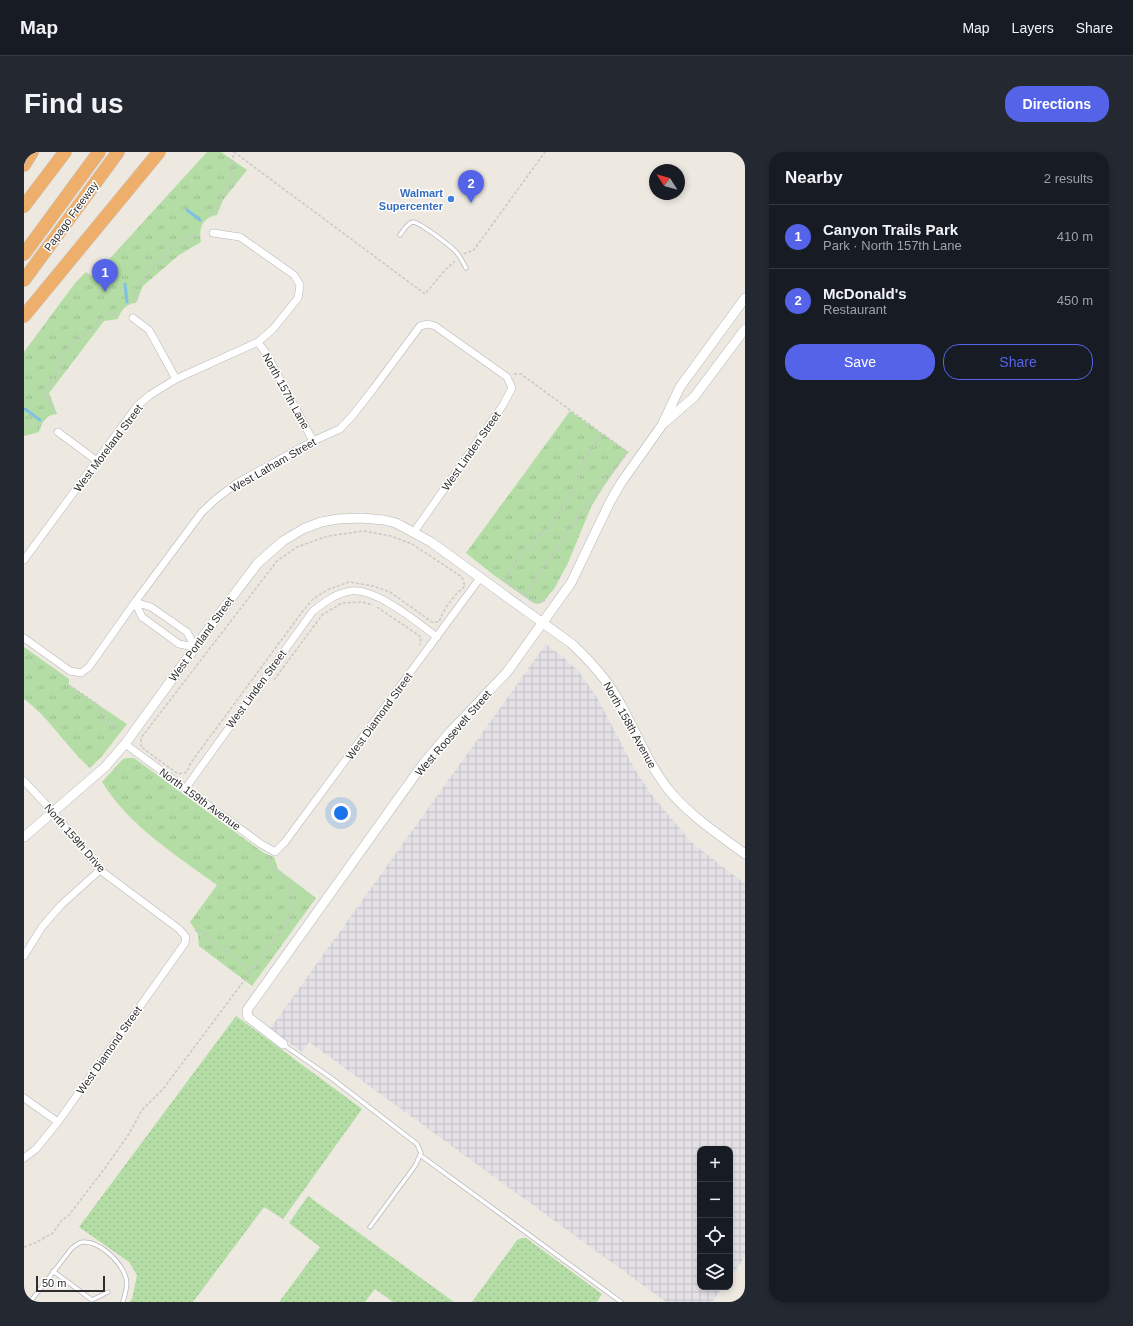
<!DOCTYPE html>
<html lang="en">
<head>
<meta charset="utf-8">
<style>
	body { margin:0; font-family:Arial,sans-serif; background:#242831; color:#f1f3f6 }
	.controls { position:absolute; right:12px; bottom:12px; display:grid; overflow:hidden; border-radius:8px; box-shadow:0 2px 6px #0003 }
	.controls button { width:36px; height:36px; display:grid; place-items:center; padding:0; border:0; border-bottom:1px solid #363941; background:#171b24; color:#f1f3f6; font:20px sans-serif }
	.compass { position:absolute; left:625px; top:12px; width:36px; height:36px; border-radius:50%; background:#171b24; box-shadow:0 2px 6px #0003; rotate:306deg }
	.scale { position:absolute; left:12px; bottom:10px; width:69px; box-sizing:border-box; padding-left:4px; border:2px solid #2d2d2d; border-top:0; font-size:11px; line-height:14px; white-space:nowrap; color:#2d2d2d; -webkit-text-stroke:3px #fff; paint-order:stroke }
	.you { position:absolute; left:317px; top:661px; width:14px; height:14px; margin:-10px; border:3px solid #fff; border-radius:50%; background:#1a73e8; box-shadow:0 0 0 6px #1a73e833 }
	.badge { display:grid; place-items:center; width:26px; height:26px; border-radius:50%; background:#5463e7; color:#fff; font-size:13px; font-weight:700 }
	.pin { position:absolute; translate:-50% -33px; filter:drop-shadow(0 1px 2px #0008) }
	.pin::after { content:''; position:absolute; top:21px; width:14px; height:12px; background:inherit; clip-path:polygon(0 0,100% 0,50% 100%) }
	.list { margin:0; padding:0; list-style:none }
	h2 { display:flex; justify-content:space-between; align-items:center; height:52px; margin:0; padding:0 16px; font-size:17px }
	h2 small { font-size:13px; font-weight:400; color:#9ea1a6 }
	.list li { display:grid; grid-template-columns:26px 1fr auto; gap:12px; align-items:center; box-sizing:border-box; height:64px; padding:0 16px; border-top:1px solid #363941 }
	.list b { display:block; font-size:15px; white-space:nowrap }
	.list p { margin:0; font-size:13px; white-space:nowrap; color:#9ea1a6 }
	.list em { font-size:13px; font-style:normal; color:#9ea1a6 }
	.actions { display:flex; gap:8px; padding:12px 16px }
	.actions a { flex:1; padding:9px 0; border:1px solid #5463e7; border-radius:16px; text-align:center; font-size:14px; color:#5463e7 }
	.actions .main { background:#5463e7; color:#fff }
	.icon { flex:none; width:22px; height:22px; fill:none; stroke:currentColor; stroke-width:2; stroke-linecap:round; stroke-linejoin:round }
	.map { position:relative; flex:none; width:721px; height:1150px; overflow:hidden; border-radius:16px }
	header { display:flex; align-items:center; gap:24px; box-sizing:border-box; height:56px; padding:0 20px; background:#171b24; border-bottom:1px solid #363941 }
	header strong { font-size:19px }
	nav { display:flex; gap:22px; margin-inline-start:auto; font-size:14px }
	.intro { display:flex; align-items:center; justify-content:space-between; box-sizing:border-box; height:96px; padding:0 24px }
	h1 { margin:0; font-size:28px }
	.button { padding:10px 18px; border-radius:16px; background:#5463e7; color:#fff; font-size:14px; font-weight:700 }
	main { display:flex; gap:24px; padding:0 24px }
	aside { flex:1; background:#171b24; border-radius:16px; box-shadow:0 2px 6px #0003 }
	.map>svg:first-child { display:block }
	.industrial { fill:url(#industrial-grid) }
	.grass { fill:url(#grass-dots) }
	.park { fill:url(#park-tufts) }
	.lines { fill:none; stroke-linecap:round; stroke-linejoin:round }
	.stream { stroke:#80c0e3; stroke-width:3 }
	.service-casing { stroke:#b5b6bf; stroke-width:5 }
	.minor-casing { stroke:#b5b6bf; stroke-width:8 }
	.tertiary-casing { stroke:#b5b6bf; stroke-width:10 }
	.motorway-casing { stroke:#c8c8c8; stroke-width:14 }
	.path { stroke:#c8c8c8; stroke-width:1.5; stroke-dasharray:3 2; stroke-linecap:butt }
	.service { stroke:#fff; stroke-width:3.5 }
	.minor { stroke:#fff; stroke-width:7 }
	.tertiary { stroke:#fff; stroke-width:9 }
	.motorway { stroke:#eeaf6c; stroke-width:13 }
	.shop-dot { fill:#3f7fe0; stroke:#fff; stroke-width:1.5 }
	.labels { text-anchor:middle; stroke-width:3; stroke-linejoin:round; paint-order:stroke }
	.shop-label { font-size:11px; font-weight:bold; fill:#366cbe; stroke:#fff; text-anchor:end }
	.street-label { font-size:11px; fill:#2d2d2d; stroke:#fff }
</style>
</head>
<body>
<header>
<strong>Map</strong>
<nav><a>Map</a><a>Layers</a><a>Share</a></nav>
</header>
<div class="intro"><h1>Find us</h1><a class="button">Directions</a></div>
<main>
<div class="map">
<svg width="721" height="1150" viewBox="0 0 721 1150">
	<defs>
		<pattern id="industrial-grid" width="8" height="8" patternUnits="userSpaceOnUse"><rect width="8" height="8" fill="#e3e1e6"/><path d="M0 4h8M4 0v8" fill="none" stroke="#c3c1c6"/></pattern>
		<pattern id="grass-dots" width="8" height="8" patternUnits="userSpaceOnUse"><rect width="8" height="8" fill="#b3dda4"/><path d="M2 2h.1M6 6h.1" fill="none" stroke="#9abe8e" stroke-width="1.8" stroke-linecap="round"/></pattern>
		<pattern id="park-tufts" width="24" height="20" patternUnits="userSpaceOnUse"><rect width="24" height="20" fill="#b3dda4"/><path d="M3 7l-1-3M5 7V3M7 7l1-3M15 17l-1-3M17 17v-4M19 17l1-3" fill="none" stroke="#9abe8e"/></pattern>
	</defs>
	<rect width="100%" height="100%" fill="#ede9e1"/>
	<path class="industrial" d="M522 492 539 505 555 520 574 547 610 616 627 642 667 690 721 732V1105L706 1125V997H676V1135H699L688 1150H642L285 890 278 900 246 877Z"/>
	<path class="grass" d="M212 864 338 957 259 1067 240 1055 169 1150H105L108 1147 113 1123 105 1110 55 1075Z
		M284 1044 430 1150H369L351 1137 341 1150H255L296 1095 265 1071Z
		M498 1086H502L578 1142 573 1150H448L493 1088Z"/>
	<path class="park" d="M183 0H197L223 18 199 48 193 63C179 65 174 76 177 90L155 103 119 134 112 151C103 152 97 157 94 167L80 169 25 241 33 262C23 262 17 271 15 280L0 284V200L51 131 62 120 69 125Z
		M546 259 604 300 580 334 567 355 544 411 530 437 518 451 513 452 508 450 471 424 442 401Z
		M0 495 45 527V533L103 572 78 604 66 616C41 594 26 566 0 547Z
		M105 606H110L240 701 250 705 254 717 292 746 228 834 175 794 174 782 166 770 193 733C152 703 105 674 78 630L99 607Z"/>
	<g class="lines">
		<path class="stream" d="M163 58 176 68
			M101 132 103 150
			M1 257 16 268"/>
		<defs>
			<path id="service" d="M376 83C379 79 383 71 389 70 395 70 427 94 432 100 437 105 439 111 442 116
				M260 893 306 925 393 992 397 1001 391 1014 346 1075
				M396 1003 597 1150
				M29 1119 68 1148 84 1140
				M6 1150 48 1096C51 1094 55 1090 59 1090 75 1089 95 1108 101 1123 105 1132 101 1141 99 1150"/>
			<path id="minor" d="M109 166 125 178 152 227
				M234 190 243 203 289 289
				M34 280 73 309
				M0 408 113 254 126 243 152 227 234 190 249 177 274 146 276 133 270 123 216 85 189 81
				M111 450 118 465 155 492 171 495
				M111 450 127 455 163 480 171 495
				M0 486 46 519 57 521 65 515 111 450 178 360 192 347 213 331 289 289 316 277 329 263 350 236 396 174 404 172 411 174 483 225 488 236 479 253 390 380
				M101 592 237 692 251 700 261 690 456 426
				M0 629 29 660 76 718 155 777 162 785 161 791 34 970 12 997 0 1006
				M161 637 289 459C301 450 312 441 327 439 352 436 393 470 413 485
				M0 804 18 775 37 753 76 718
				M0 946 34 970"/>
			<path id="tertiary" d="M640 271 670 245 721 177
				M0 685 81 615 101 592 199 457 234 411 259 389 279 377 297 370 314 367 337 366 360 368 372 371 407 390 548 492C565 508 580 524 592 544 610 574 622 609 644 637 665 663 694 682 721 702
				M259 892 224 865 223 858 399 612 427 579 483 520 547 431 586 350 597 331 638 273 656 235 721 146"/>
			<path id="motorway" d="M0 13 8 0
				M0 54 41 0
				M0 102 75 0
				M0 128 94 0
				M0 164 135 0"/>
		</defs>
		<use href="#service" class="service-casing"/>
		<use href="#minor" class="minor-casing"/>
		<use href="#tertiary" class="tertiary-casing"/>
		<use href="#motorway" class="motorway-casing"/>
		<path class="path" d="M210 0 401 142 422 117 431 109
			M185 64 208 28V12L210 0
			M440 102 443 100 449 99 521 0
			M113 149 111 136 131 115 145 98 157 88 174 83
			M490 222H497L576 280 574 289 560 308 553 332 542 352 523 376 498 402 480 428 505 447 512 451 521 448 523 445
			M32 262 21 240 35 216 41 198 48 190 67 178 78 166 82 162H93
			M0 274 4 272H15
			M340 379 367 384 388 392 438 425 441 434C430 443 420 456 415 470H408L366 440 349 434 325 430 303 438 289 447 278 460 166 612 163 620 154 622 117 595V586L253 409 273 395 304 384Z
			M500 443 546 376 564 353 582 324 590 318 604 300 576 280
			M353 455 397 485 396 493
			M250 528 298 463 318 451 338 450 349 453
			M45 533 73 552 78 559 79 567 96 578
			M171 779H177L203 801 227 819
			M0 1095 11 1091 29 1081 37 1069 45 1063 81 1016 105 982 118 958 139 937 261 774 269 760V744L264 729 248 715 244 705"/>
		<use href="#service" class="service"/>
		<use href="#minor" class="minor"/>
		<use href="#tertiary" class="tertiary"/>
		<use href="#motorway" class="motorway"/>
	</g>
	<circle class="shop-dot" cx="427" cy="47" r="4"/>
	<g class="labels">
		<g class="shop-label">
			<text x="419" y="45">Walmart<tspan x="419" dy="13">Supercenter</tspan></text>
		</g>
		<g class="street-label">
			<text transform="translate(47 64) rotate(-54)" y="4">Papago Freeway</text>
			<text transform="translate(262 239) rotate(61)" y="4">North 157th Lane</text>
			<text transform="translate(84 296) rotate(-53)" y="4">West Moreland Street</text>
			<text transform="translate(447 299) rotate(-55)" y="4">West Linden Street</text>
			<text transform="translate(249 313) rotate(-30)" y="4">West Latham Street</text>
			<text transform="translate(177 487) rotate(-54)" y="4">West Portland Street</text>
			<text transform="translate(232 537) rotate(-54)" y="4">West Linden Street</text>
			<text transform="translate(355 564) rotate(-54)" y="4">West Diamond Street</text>
			<text transform="translate(606 573) rotate(61)" y="4">North 158th Avenue</text>
			<text transform="translate(429 581) rotate(-49)" y="4">West Roosevelt Street</text>
			<text transform="translate(176 647) rotate(36)" y="4">North 159th Avenue</text>
			<text transform="translate(51 686) rotate(49)" y="4">North 159th Drive</text>
			<text transform="translate(85 898) rotate(-55)" y="4">West Diamond Street</text>
		</g>
	</g>
</svg>
<div class="controls">
<button>+</button>
<button>−</button>
<button><svg class="icon" aria-label="locate" viewBox="0 0 24 24"><circle cx="12" cy="12" r="6"/><path d="M12 2v4M12 18v4M2 12h4M18 12h4"/></svg></button>
<button><svg class="icon" aria-label="layers" viewBox="0 0 24 24"><path d="M12 4l9 5-9 5-9-5zM3 14l9 5 9-5"/></svg></button>
</div>
<svg class="compass" viewBox="-18 -18 36 36"><path d="M0-13l5 13h-10z" fill="#e53935"/><path d="M0 13l5-13h-10z" fill="#9ea1a6"/></svg>
<div class="scale">50 m</div>
<div class="you"></div>
<div class="pin badge" style="left:81px;top:140px">1</div>
<div class="pin badge" style="left:447px;top:51px">2</div>
</div>
<aside>
<h2>Nearby<small>2 results</small></h2>
<ul class="list">
<li><span class="badge">1</span><div><b>Canyon Trails Park</b><p>Park · North 157th Lane</p></div><em>410 m</em></li>
<li><span class="badge">2</span><div><b>McDonald's</b><p>Restaurant</p></div><em>450 m</em></li>
</ul>
<div class="actions"><a class="main">Save</a><a>Share</a></div>
</aside>
</main>
</body>
</html>
